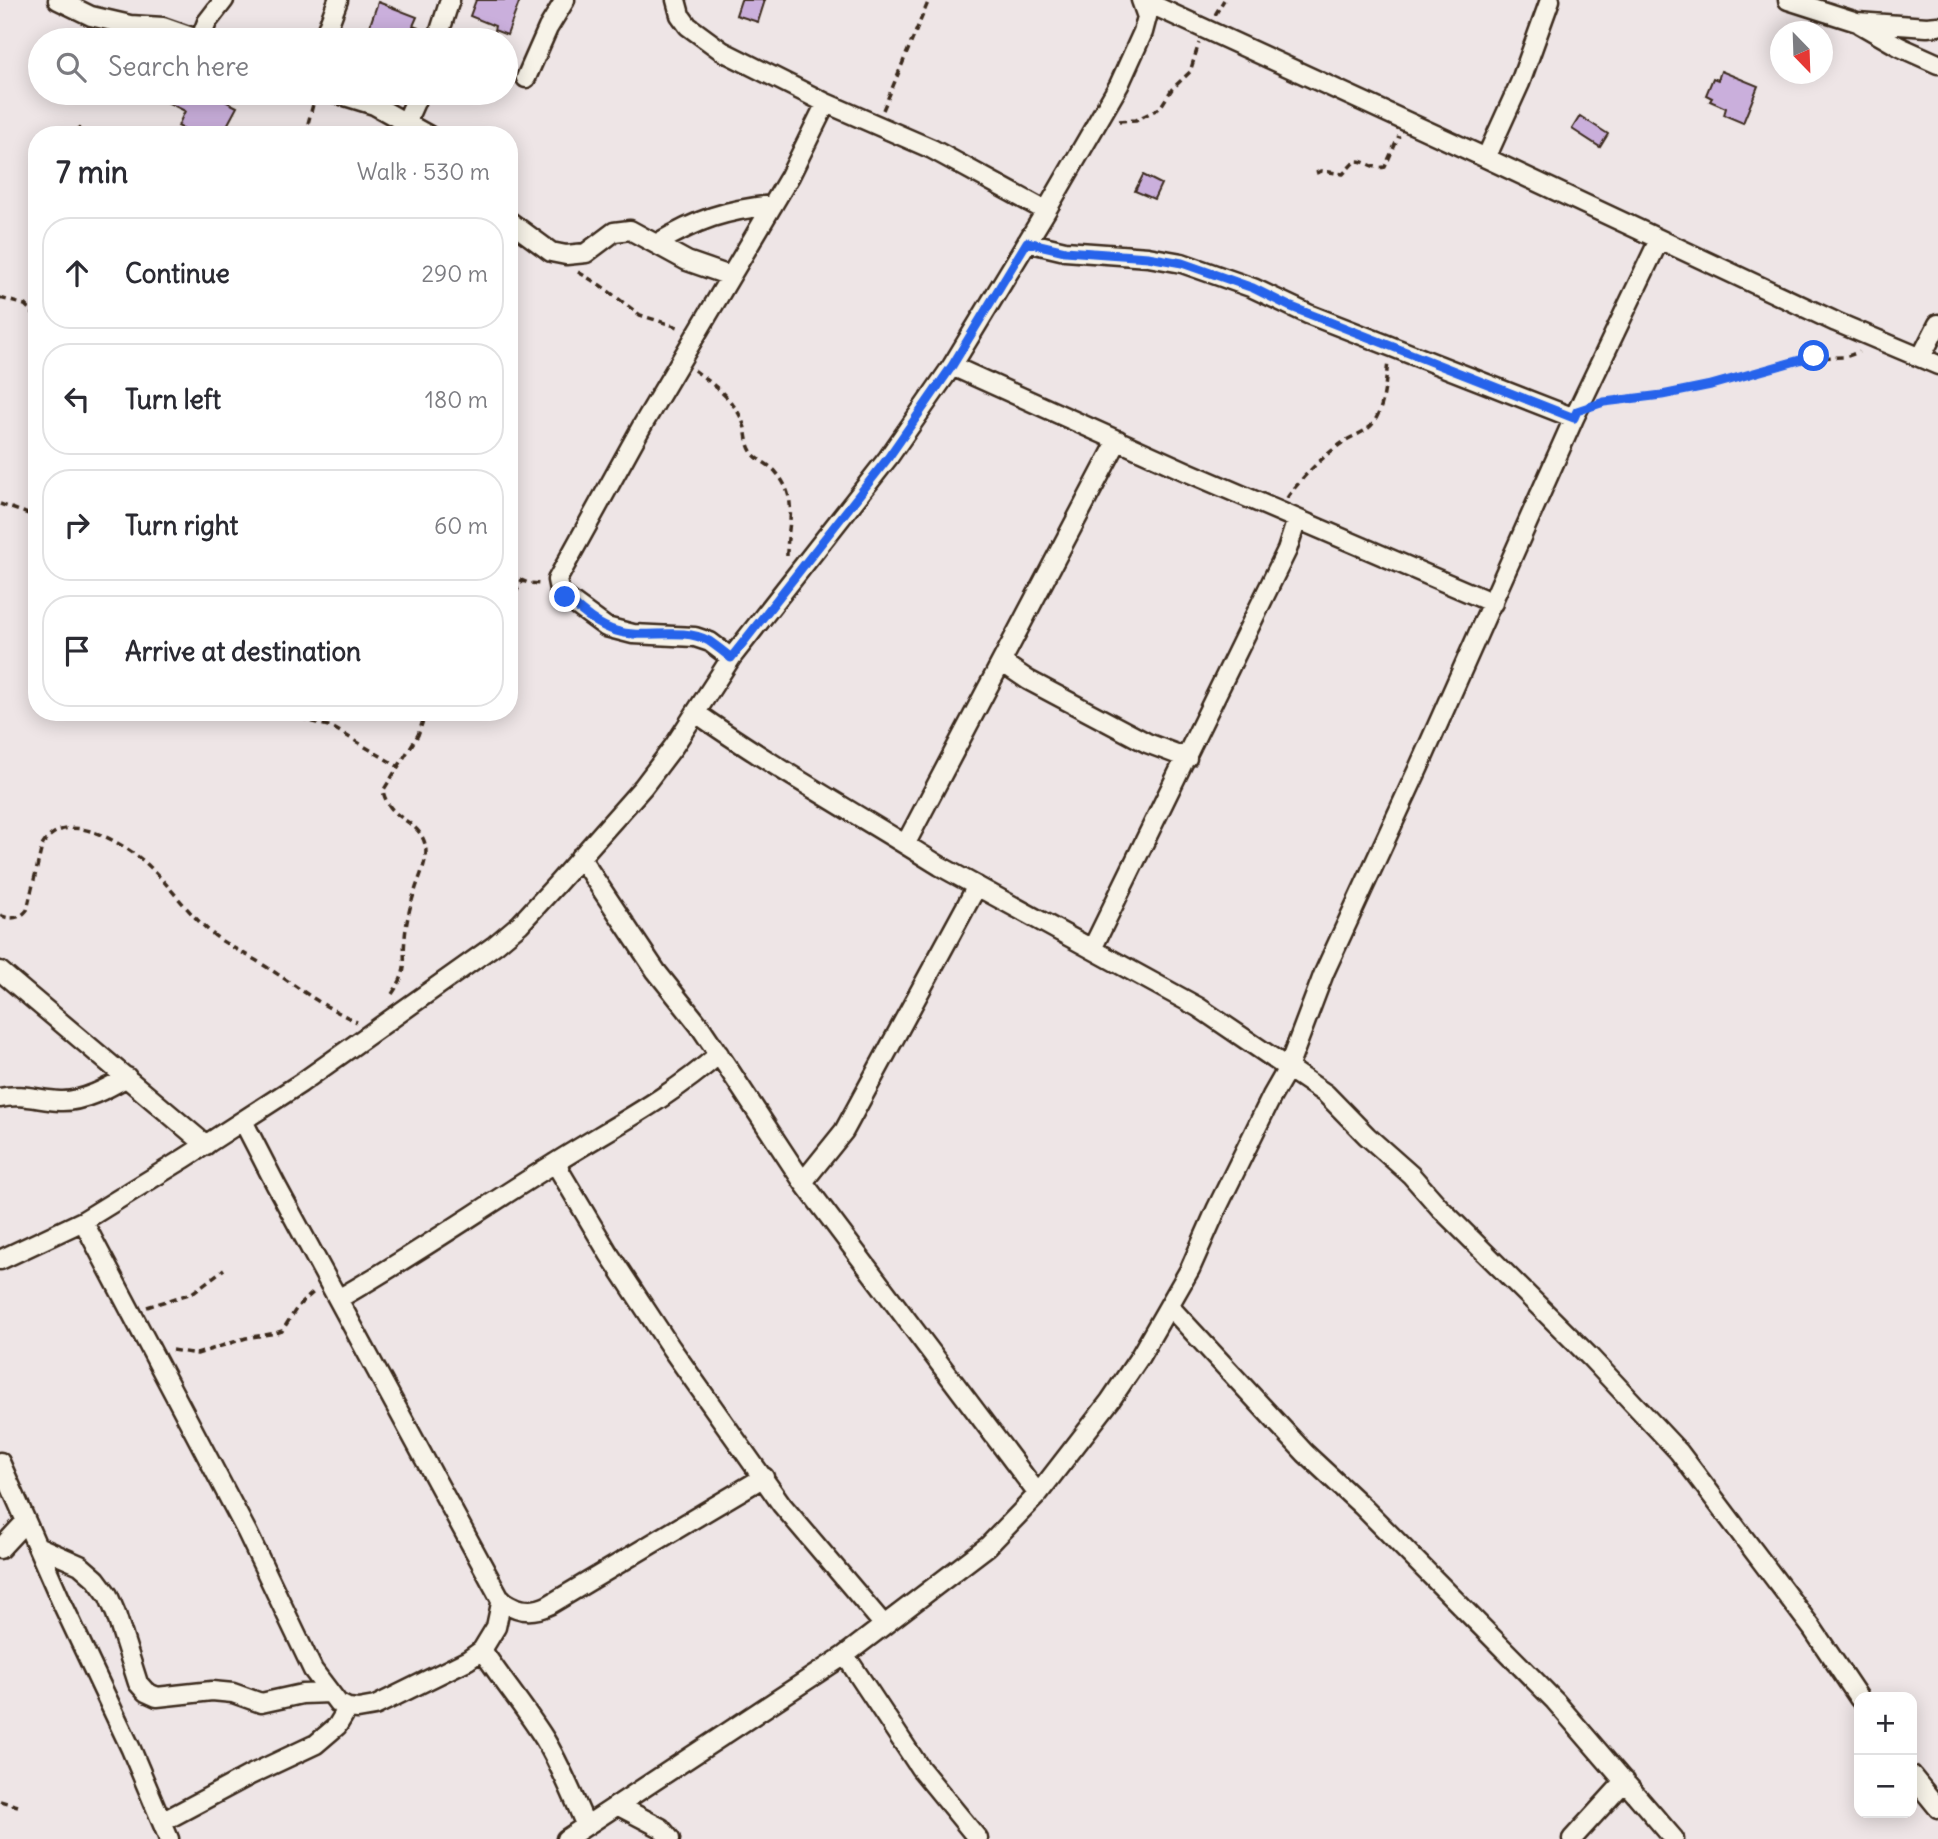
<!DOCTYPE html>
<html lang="en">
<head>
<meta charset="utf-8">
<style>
	body { margin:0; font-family:Delius,sans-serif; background:#f2f2f3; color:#2b2b33 }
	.controls { position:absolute; right:21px; bottom:21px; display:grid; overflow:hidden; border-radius:14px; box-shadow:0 4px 18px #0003 }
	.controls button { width:63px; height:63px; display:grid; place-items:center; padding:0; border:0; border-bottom:2px solid #e1e1e2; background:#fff; color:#2b2b33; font:35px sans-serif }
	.compass { position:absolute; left:1770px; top:21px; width:63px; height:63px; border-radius:50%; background:#fff; box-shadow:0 4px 18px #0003; rotate:157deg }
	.stop { position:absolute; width:21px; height:21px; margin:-16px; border:5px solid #2563eb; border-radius:50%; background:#fff }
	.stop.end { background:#2563eb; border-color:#fff; box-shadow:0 2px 7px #0008 }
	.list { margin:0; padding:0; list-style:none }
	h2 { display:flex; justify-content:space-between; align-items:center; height:91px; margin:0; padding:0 28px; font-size:30px }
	h2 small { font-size:23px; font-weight:400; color:#7c7c81 }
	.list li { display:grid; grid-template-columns:46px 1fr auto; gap:21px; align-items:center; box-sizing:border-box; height:112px; margin:0 14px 14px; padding:0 14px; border:2px solid #e1e1e2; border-radius:28px }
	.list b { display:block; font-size:26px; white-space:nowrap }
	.list em { font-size:23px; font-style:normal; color:#7c7c81 }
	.icon { flex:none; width:38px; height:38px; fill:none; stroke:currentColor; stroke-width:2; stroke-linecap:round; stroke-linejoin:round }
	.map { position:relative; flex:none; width:1938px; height:1839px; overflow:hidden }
	.search { position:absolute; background:#fff; box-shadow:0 4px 18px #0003; left:28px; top:28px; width:490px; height:77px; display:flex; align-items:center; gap:18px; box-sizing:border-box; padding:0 24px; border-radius:38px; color:#7c7c81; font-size:26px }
	.panel { position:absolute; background:#fff; box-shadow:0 4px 18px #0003; left:28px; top:126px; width:490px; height:595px; border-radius:28px }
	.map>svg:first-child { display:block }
	.building { fill:#caafdc; stroke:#3b2a1e; stroke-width:2 }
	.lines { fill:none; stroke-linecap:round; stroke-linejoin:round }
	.street-casing { stroke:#3b2a1e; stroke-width:23 }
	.path { stroke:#3b2a1e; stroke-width:3.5; stroke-dasharray:7 5; stroke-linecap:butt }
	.street { stroke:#f7f3e8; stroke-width:18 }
	.route { stroke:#2563eb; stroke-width:9 }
</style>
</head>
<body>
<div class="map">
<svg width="1938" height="1839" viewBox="0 0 1938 1839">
	<rect width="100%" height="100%" fill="#eee5e6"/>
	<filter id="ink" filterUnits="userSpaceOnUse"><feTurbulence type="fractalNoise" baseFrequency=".0143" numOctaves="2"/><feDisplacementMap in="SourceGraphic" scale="14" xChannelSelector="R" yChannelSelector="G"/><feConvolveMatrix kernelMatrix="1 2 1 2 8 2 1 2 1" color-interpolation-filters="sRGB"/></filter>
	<g filter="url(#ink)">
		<path class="building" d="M476 0H520L507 35 494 30 495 26 470 16Z
			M741 0H765L758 22 736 15Z
			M378 2 417 17 413 26 419 28 414 40H384L375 37 377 31 369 28Z
			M1721 71 1758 86 1743 123 1724 115 1726 108 1710 101 1712 98 1706 95 1713 78 1718 80Z
			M149 93H209L237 107 222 135H195L178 126 185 111Z
			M1580 116 1608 134 1600 147 1572 129Z
			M1143 175 1161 184 1154 199 1135 191Z"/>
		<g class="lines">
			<defs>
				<path id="street" d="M58 0 91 16 130 25 163 27 200 40
					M676 0 680 15 688 26 722 51 826 103 932 149 1046 211
					M1142 0 1486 158 1836 322 1938 365
					M1788 0 1857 22 1927 27 1938 26
					M1860 24 1900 47 1938 64
					M200 40 207 22 224 0
					M323 40 338 0
					M437 40 450 0
					M526 78 548 28 565 0
					M335 93 374 105 428 135
					M406 122 419 93
					M1486 158 1520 83 1550 0
					M509 221 551 252 566 255 586 253 614 232 630 230 687 261 730 276
					M1027 242 1065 251 1148 257 1182 263 1253 288 1308 314 1574 418
					M656 244C698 219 725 210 773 205
					M1921 357 1938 324
					M952 366 1190 473 1493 603
					M731 658 710 642 695 637 633 634 606 627 565 597 559 590 557 580 642 426 790 176 826 103
					M1003 663 1028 680 1147 743 1187 758
					M696 713C774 768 859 815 940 866L1198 1007 1326 1094 1367 1136 1411 1175 1440 1208 1590 1357 1679 1452 1812 1628 1859 1698
					M906 843C977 709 1048 575 1118 440
					M580 857 656 971 699 1025 728 1068 803 1182 1038 1494
					M1092 949 1287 550 1297 519
					M0 971 206 1145
					M0 1098C21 1093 39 1100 60 1101 83 1102 108 1088 127 1077
					M243 1121 276 1185 500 1598C515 1611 531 1614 549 1605L764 1477
					M555 1163 609 1254 671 1348 782 1505 884 1625
					M803 1182 844 1131 977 886
					M83 1221 247 1532 313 1670 338 1703 348 1708 358 1709 375 1706 468 1660 482 1650 496 1627 502 1599
					M0 1260 83 1221 185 1158 301 1083 495 945 520 924 556 885 643 787 674 746 731 658 888 458 952 366 1046 211 1119 85 1143 32 1147 17 1141 0
					M338 1299C412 1257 482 1208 555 1163 612 1127 668 1099 719 1054
					M1170 1307 1305 1453 1362 1506 1555 1701 1674 1839
					M0 1462 62 1603 131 1749 169 1839
					M37 1546 80 1565 96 1579 108 1595 116 1614 138 1683 146 1692 157 1697 212 1691 233 1693 261 1703 302 1694 330 1693
					M0 1549 26 1521
					M482 1650C502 1680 525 1708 544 1738 561 1766 573 1796 586 1826
					M845 1655 920 1768 978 1839
					M1912 1776 1938 1808
					M617 1805 661 1828 670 1839
					M162 1822 250 1775 316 1744 337 1726 348 1708
					M566 1839 845 1655 988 1546 1017 1516 1038 1494 1110 1401 1139 1358 1190 1269 1217 1208 1272 1096 1288 1068 1324 973 1418 769 1574 418 1659 240
					M1572 1839 1625 1781"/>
			</defs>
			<use href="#street" class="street-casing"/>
			<path class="path" d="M1215 15 1224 0
				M883 110 929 0
				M1119 121 1136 120 1160 108 1172 89 1190 72 1199 43
				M78 127 81 135
				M305 135 316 93
				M1316 173 1322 171 1343 174 1355 161C1366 160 1373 170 1385 167L1399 136
				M578 272 600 285 640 315 681 328
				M0 298 25 305 37 317
				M694 370C713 384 736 401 744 425 747 433 746 443 751 451 756 460 769 464 775 471 801 501 786 525 787 559
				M1601 403 1662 395 1711 385 1806 358 1845 357 1859 352
				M1287 498C1302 477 1321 458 1342 443 1352 435 1367 433 1374 422 1385 405 1385 383 1388 363
				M0 504 37 517
				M509 575 528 583 541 584
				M509 604 522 582
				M289 712 309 721 332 727 399 767
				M0 915C10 920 20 919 27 910L42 846C64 806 124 843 148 865 173 889 191 918 219 939 234 949 250 956 265 966 281 976 295 986 310 996 325 1006 341 1014 357 1022
				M392 994C410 968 402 965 405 938 406 923 410 906 415 891 419 877 429 859 425 844 418 818 390 822 383 791L418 735 426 712
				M147 1307 192 1293 224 1269
				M172 1350 197 1354 246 1338 276 1333 282 1331 298 1306 316 1290
				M0 1801 18 1806"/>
			<use href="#street" class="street"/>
		</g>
	</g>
	<g class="lines" filter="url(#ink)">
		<path class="route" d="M565 597C580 610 596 625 616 631 645 640 680 626 709 641 716 646 724 652 731 658L888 458 952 366 1027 242 1065 251 1148 257 1182 263 1253 288 1289 306 1574 418 1577 411 1604 402 1662 395 1711 385 1814 356"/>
	</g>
</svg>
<div class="controls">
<button>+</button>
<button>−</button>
</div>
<svg class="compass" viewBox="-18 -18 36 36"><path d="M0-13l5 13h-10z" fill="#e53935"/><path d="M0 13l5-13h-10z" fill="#7c7c81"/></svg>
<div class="stop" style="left:1814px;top:356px"></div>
<div class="stop end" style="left:565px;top:597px"></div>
<div class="search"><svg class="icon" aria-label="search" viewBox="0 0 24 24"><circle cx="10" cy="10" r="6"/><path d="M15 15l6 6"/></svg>Search here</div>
<section class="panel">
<h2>7 min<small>Walk · 530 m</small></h2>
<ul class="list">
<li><svg class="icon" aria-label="ahead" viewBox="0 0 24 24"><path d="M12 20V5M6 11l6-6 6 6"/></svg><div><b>Continue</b></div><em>290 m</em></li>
<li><svg class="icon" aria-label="left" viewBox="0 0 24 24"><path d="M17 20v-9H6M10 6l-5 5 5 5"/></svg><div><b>Turn left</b></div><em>180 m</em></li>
<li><svg class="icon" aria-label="right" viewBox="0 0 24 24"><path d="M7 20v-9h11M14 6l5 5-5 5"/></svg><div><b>Turn right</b></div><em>60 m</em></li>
<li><svg class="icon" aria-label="arrive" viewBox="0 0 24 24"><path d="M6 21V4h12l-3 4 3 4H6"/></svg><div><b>Arrive at destination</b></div></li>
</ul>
</section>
</div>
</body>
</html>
